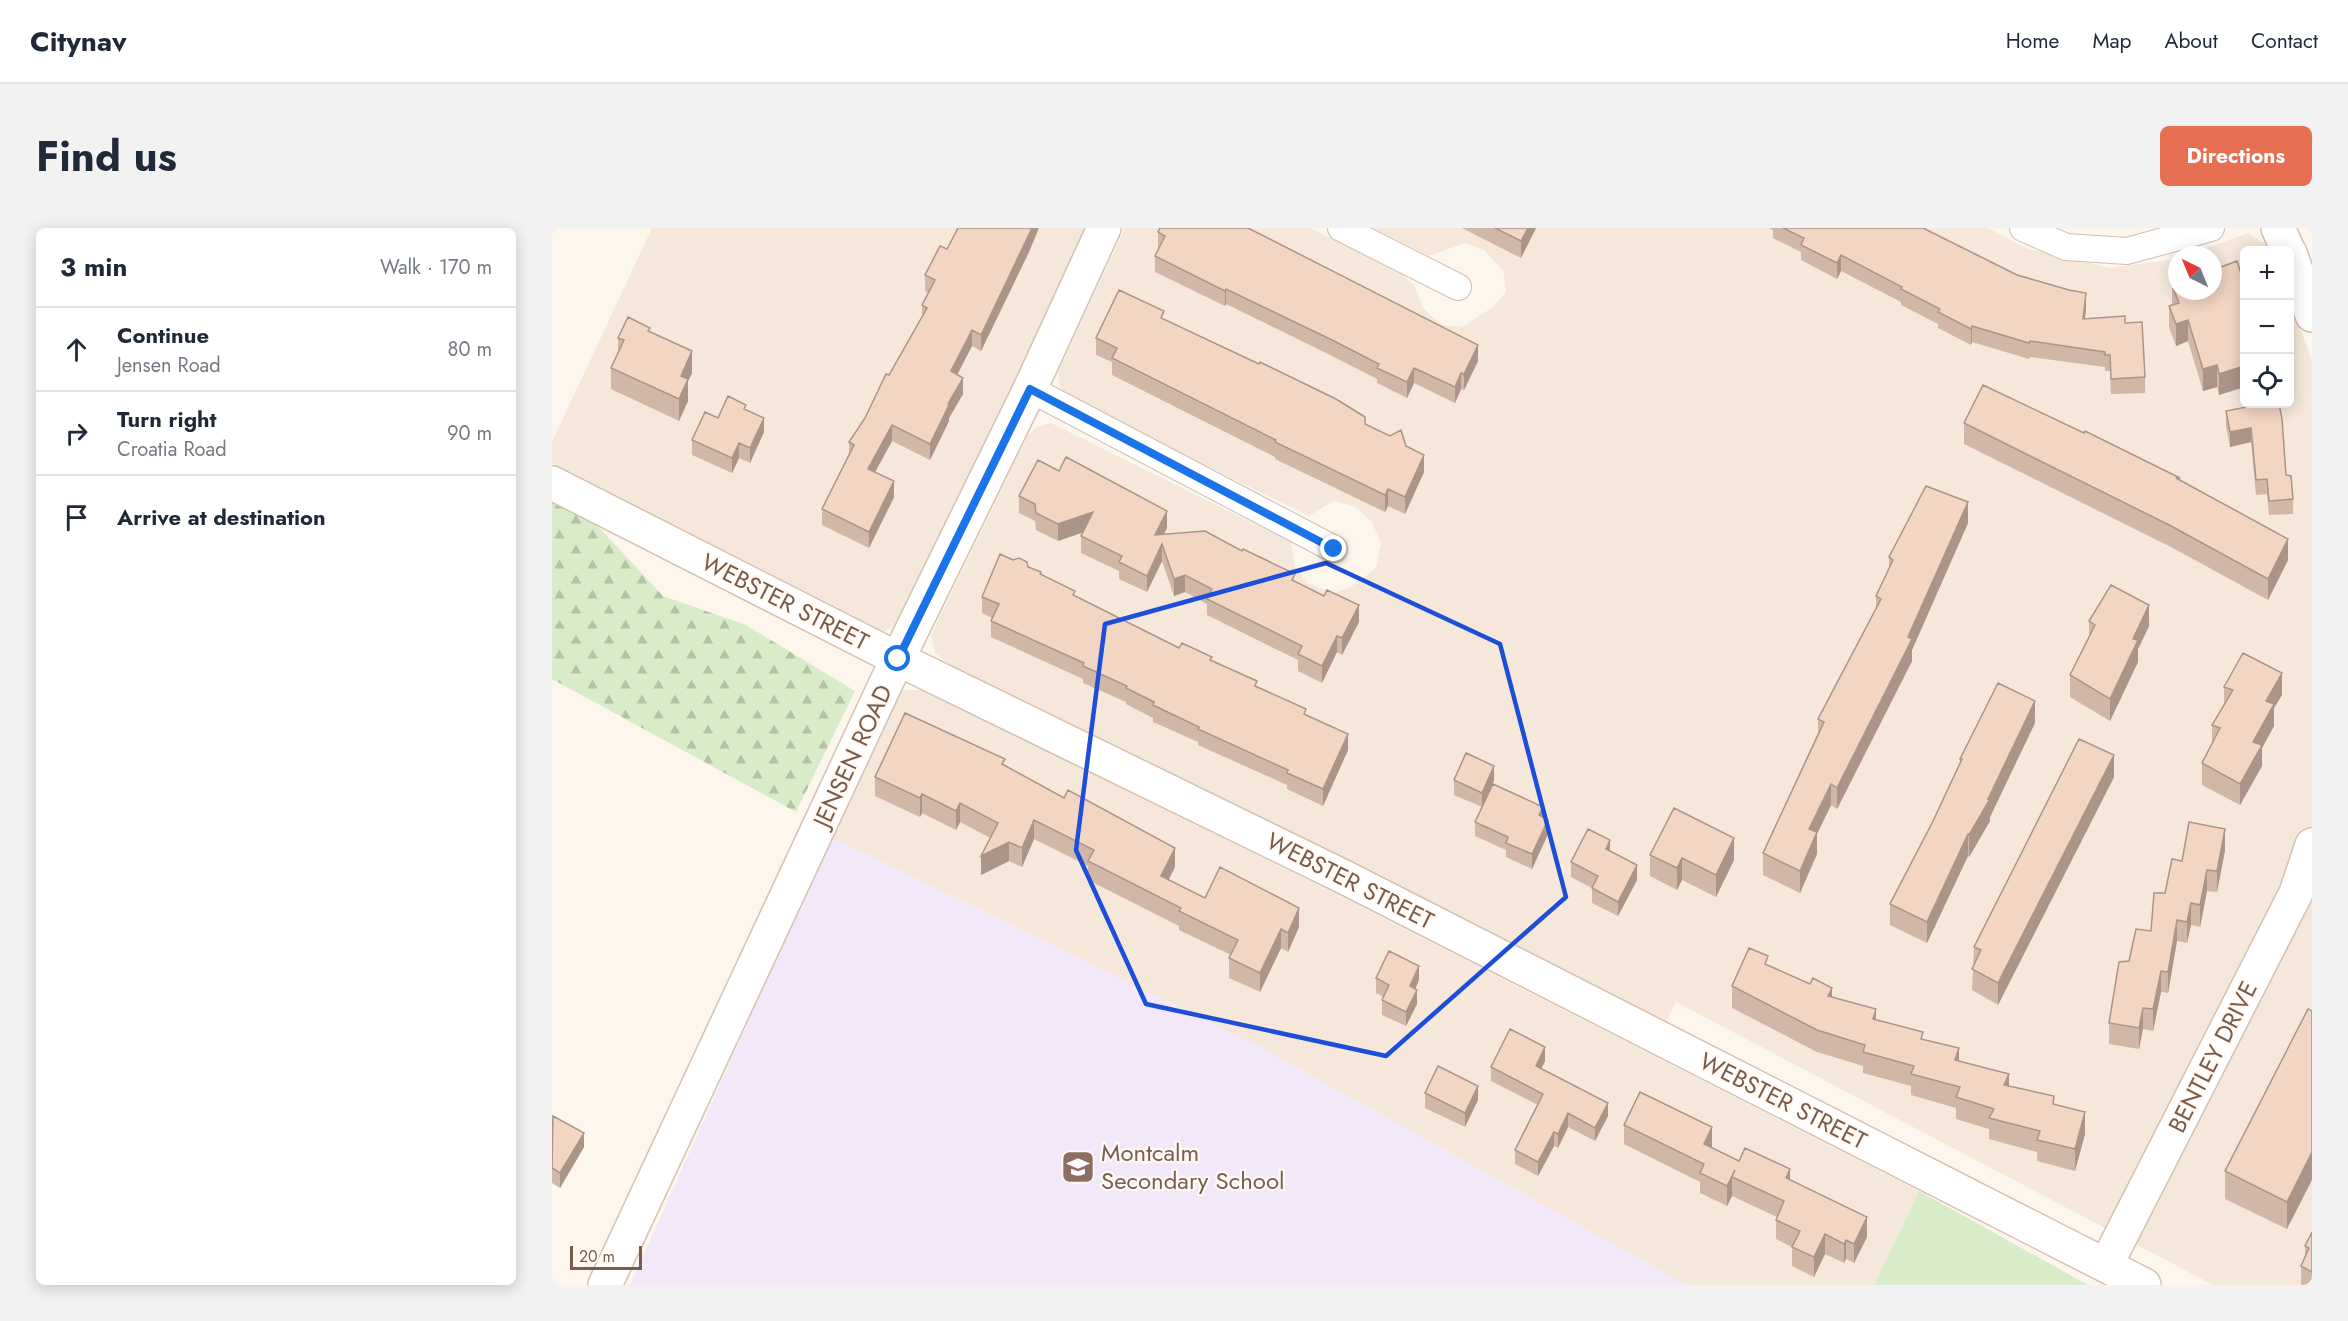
<!DOCTYPE html>
<html lang="en">
<head>
<meta charset="utf-8">
<style>
	body { margin:0; font-family:Jost,sans-serif; background:#f2f2f3; color:#1f2937 }
	.controls { position:absolute; right:18px; top:18px; display:grid; overflow:hidden; border-radius:9px; box-shadow:0 3px 15px #0003 }
	.controls button { width:54px; height:54px; display:grid; place-items:center; padding:0; border:0; border-bottom:2px solid #e0e1e3; background:#fff; color:#1f2937; font:30px sans-serif }
	.compass { position:absolute; left:1616px; top:18px; width:54px; height:54px; border-radius:50%; background:#fff; box-shadow:0 3px 15px #0003; rotate:317deg }
	.scale { position:absolute; left:18px; bottom:15px; width:72px; box-sizing:border-box; padding-left:6px; border:3px solid #7a5c4d; border-top:0; font-size:16px; line-height:21px; white-space:nowrap; color:#7a5c4d; -webkit-text-stroke:4px #fffaf3; paint-order:stroke }
	.stop { position:absolute; width:18px; height:18px; margin:-14px; border:4px solid #1a73e8; border-radius:50%; background:#fff }
	.stop.end { background:#1a73e8; border-color:#fff; box-shadow:0 2px 6px #0008 }
	.list { margin:0; padding:0; list-style:none }
	h2 { display:flex; justify-content:space-between; align-items:center; height:78px; margin:0; padding:0 24px; font-size:26px }
	h2 small { font-size:20px; font-weight:400; color:#747a83 }
	.list li { display:grid; grid-template-columns:39px 1fr auto; gap:18px; align-items:center; box-sizing:border-box; height:84px; padding:0 24px; border-top:2px solid #e0e1e3 }
	.list b { display:block; font-size:22px; white-space:nowrap }
	.list p { margin:0; font-size:20px; white-space:nowrap; color:#747a83 }
	.list em { font-size:20px; font-style:normal; color:#747a83 }
	.icon { flex:none; width:33px; height:33px; fill:none; stroke:currentColor; stroke-width:2; stroke-linecap:round; stroke-linejoin:round }
	.map { position:relative; flex:none; width:1760px; height:1057px; overflow:hidden; border-radius:9px }
	header { display:flex; align-items:center; gap:36px; box-sizing:border-box; height:84px; padding:0 30px; background:#fff; border-bottom:2px solid #e0e1e3 }
	header strong { font-size:28px }
	nav { display:flex; gap:33px; margin-inline-start:auto; font-size:21px }
	.intro { display:flex; align-items:center; justify-content:space-between; box-sizing:border-box; height:144px; padding:0 36px }
	h1 { margin:0; font-size:42px }
	.button { padding:15px 27px; border-radius:9px; background:#e76f51; color:#fff; font-size:21px; font-weight:700 }
	main { display:flex; gap:36px; padding:0 36px }
	aside { flex:1; background:#fff; border-radius:9px; box-shadow:0 3px 15px #0003 }
	.map>svg:first-child { display:block }
	.residential { fill:#f5e8da }
	.education { fill:#f3e8fa }
	.green { fill:#d8ecc9 }
	.forest { fill:url(#forest-firs) }
	.lines { fill:none; stroke-linecap:round; stroke-linejoin:round }
	.street-casing { stroke:#d1beb0; stroke-width:28 }
	.secondary-casing { stroke:#d6c0b0; stroke-width:36 }
	.street { stroke:#fff; stroke-width:26 }
	.secondary { stroke:#fff; stroke-width:33 }
	.wall { fill:#d1b7a8 }
	.shaded-wall { fill:#aa9588 }
	.building { fill:#f3d5c3; stroke:#aa9588; stroke-width:1.5 }
	.route { stroke:#1a73e8; stroke-width:8 }
	.marked { fill:none; stroke:#1d4ed8; stroke-width:4.5; stroke-linejoin:round }
	.labels { text-anchor:middle; stroke-width:4.5; stroke-linejoin:round; paint-order:stroke }
	.street-label { font-size:24px; fill:#7a5c4d; stroke:#fffaf3 }
	.education-label { font-size:24px; fill:#785e54; stroke:#fffaf3; text-anchor:start }
</style>
</head>
<body>
<header>
<strong>Citynav</strong>
<nav><a>Home</a><a>Map</a><a>About</a><a>Contact</a></nav>
</header>
<div class="intro"><h1>Find us</h1><a class="button">Directions</a></div>
<main>
<aside>
<h2>3 min<small>Walk · 170 m</small></h2>
<ul class="list">
<li><svg class="icon" aria-label="ahead" viewBox="0 0 24 24"><path d="M12 20V5M6 11l6-6 6 6"/></svg><div><b>Continue</b><p>Jensen Road</p></div><em>80 m</em></li>
<li><svg class="icon" aria-label="right" viewBox="0 0 24 24"><path d="M7 20v-9h11M14 6l5 5-5 5"/></svg><div><b>Turn right</b><p>Croatia Road</p></div><em>90 m</em></li>
<li><svg class="icon" aria-label="arrive" viewBox="0 0 24 24"><path d="M6 21V4h12l-3 4 3 4H6"/></svg><div><b>Arrive at destination</b></div></li>
</ul>
</aside>
<div class="map">
<svg width="1760" height="1057" viewBox="0 0 1760 1057">
	<defs>
		<pattern id="forest-firs" width="22" height="20" patternUnits="userSpaceOnUse" patternTransform="scale(1.5)"><rect width="22" height="20" fill="#d8ecc9"/><path d="M5 1l3.5 6h-7zM16 11l3.5 6h-7z" fill="#b4c2a5"/></pattern>
	</defs>
	<rect width="100%" height="100%" fill="#fdf6ec"/>
	<path class="residential" d="M100 0H535L347 395 329 405 0 235V214Z
		M573 0H758L850 47 862 57 872 81 890 97 910 99 941 79 954 64 951 42 932 22 913 15 877 28 821 0H1436L1474 20 1558 40 1625 31V63H1661V27H1636L1696 5 1717 19 1719 22H1692V176H1738V73L1760 133V1057H1661L1124 774 1110 803 394 434 383 425 379 407 476 207 485 199 499 195 739 314 743 339 755 355 782 365 800 358 824 340 829 316 820 294 803 278 781 273 757 288 518 171 508 159 506 144Z
		M350 462H373L784 666 1367 963 1322 1057H1134L710 820 279 609 342 470Z"/>
	<path class="education" d="M279 609 710 820 1134 1057H78Z"/>
	<path class="green" d="M1367 963 1536 1057H1322Z"/>
	<path class="forest" d="M0 249 111 368 194 397 303 463 244 584 0 451Z"/>
	<g class="lines">
		<defs>
			<path id="street" d="M789 0 906 59
				M1471 0 1514 19 1575 23 1659 0
				M478 161 782 321"/>
			<path id="secondary" d="M1726 0 1736 22
				M1738 25 1760 87
				M0 255 346 431 792 649 1592 1057
				M1554 1037 1744 665 1760 617
				M53 1057 334 455 478 161 552 0"/>
		</defs>
		<use href="#street" class="street-casing"/>
		<use href="#secondary" class="secondary-casing"/>
		<use href="#street" class="street"/>
		<use href="#secondary" class="secondary"/>
	</g>
	<path class="wall" d="M910 0H984L969 30Z
		M1217 0H1371L1534 81 1533 91 1573 95 1593 149V165L1559 166 1558 143H1553V139L1478 129 1477 131 1420 114 1419 117 1386 100V96L1349 77V74L1289 43 1285 51 1249 32V24L1221 10V2Z
		M606 4 926 133 912 162 909 161 903 175 862 155 855 170 825 155V151L780 128 674 76 673 78 603 44V28L607 20H606Z
		M395 21 477 24 429 123 420 118 405 146 411 166 397 190V193L378 232 340 213 323 244 342 269 317 320 270 297V281L297 226V214L313 190 370 88V77L377 65 373 63V47Z
		M1692 55V159L1667 167 1665 159 1651 163 1636 113 1624 118 1617 99V78L1620 77V57Z
		M612 92 854 218 872 244 853 286 836 278 833 284 723 231V229L560 147V134L544 127V110Z
		M98 104 140 145 136 153V173L127 193 59 161V140L66 125V110Z
		M1710 176 1734 247 1741 271V286L1717 287 1715 266 1704 267 1699 214 1678 219 1674 198V183Z
		M194 181 212 204 198 235 187 230 180 245 140 227V212L166 190Z
		M1412 195 1628 250V252L1736 332 1716 372 1619 319 1412 216Z
		M467 268 615 300 612 306 743 354 807 394 790 427 785 424 770 455 746 443V432L655 387V376L633 364 622 368 610 333 595 364 567 351V343L529 325V308L531 304 506 313 484 302 483 293 467 285Z
		M1416 295 1360 422V433L1285 581 1279 577 1265 606V626L1248 665 1211 647V625L1266 505V491L1324 380V368L1337 342V329Z
		M461 332 476 339 523 368 627 420 660 432 754 487 796 522 771 578 735 561V557L646 517V514L601 494V490L574 476V474L531 455V451L439 409V393L440 390 430 385V369Z
		M1537 393 1597 398 1586 421V434L1558 493 1518 469V447L1537 409Z
		M1672 459 1730 467 1722 480V498L1710 520V538L1688 577 1650 557V535L1660 516V497L1672 477Z
		M1483 495 1438 589V593L1417 629 1416 628 1375 715 1338 697V676L1381 593 1408 535V531Z
		M453 537 623 639 616 652 653 670 747 699 736 724 729 720 708 764 677 750V730L679 727 627 702V698L536 652V638L482 611 470 639 457 633 429 647 438 610 408 594 404 602 370 585 368 589 323 568V549Z
		M1562 549 1446 777 1420 762 1422 719Z
		M902 552H942L941 556 991 589 996 606 980 641 954 629V622L923 608V594L930 579 902 567Z
		M1673 622 1665 664 1655 663 1648 699 1639 697 1635 715 1625 713 1616 765 1609 764 1601 803 1591 801 1587 821 1557 816V795L1577 733 1599 703 1613 665 1630 633Z
		M1098 627 1182 632 1164 669 1130 652 1125 662 1098 648Z
		M1019 634 1085 652 1066 688 1040 675V660L1019 649Z
		M1216 737 1324 792 1371 811 1407 833 1457 858 1502 876 1533 906 1523 943 1485 933V924L1437 911V901L1404 891V880L1359 867V858L1311 845V838L1265 824 1180 780V758Z
		M824 750 867 752 863 761 865 776 854 798 830 787V772L832 769 824 765Z
		M1760 783 1735 1001 1673 971V943Z
		M993 833 989 841 1056 888 1043 913 1016 899 1006 920 1002 918 986 948 963 936V922L986 877 939 853V839Z
		M873 865 926 872 913 899 873 880Z
		M0 889 32 919 8 960 0 955Z
		M1072 897 1160 919 1187 933 1238 952 1315 1009 1302 1035 1294 1031 1292 1035 1273 1026 1262 1049 1240 1038V1019L1224 1011V992L1225 989 1180 968 1175 978 1148 965V954L1072 916Z
		M1760 1004V1057H1749V1038L1753 1030V1018Z"/>
	<path class="shaded-wall" d="M480 0H487L477 24 429 123V107Z
		M976 0H984L969 30V13Z
		M1289 27V43L1285 51V35Z
		M674 61V76L673 78V63Z
		M1534 65V81L1531 106V91Z
		M1636 92V113L1624 118V96Z
		M1420 98V114L1419 117V101Z
		M420 102V118L399 159V143Z
		M926 117V133L912 162V146Z
		M140 123V145L136 153V173L127 193V171L129 148Z
		M1665 137V159L1651 163V141Z
		M1692 138V159L1667 167V146Z
		M862 140V155L855 170V154Z
		M909 145V161L903 175V159Z
		M411 150V166L397 190V193L378 232V216L396 176Z
		M212 190V204L198 235V220Z
		M340 197V213L316 257V241Z
		M1699 200V214L1678 219V204Z
		M187 215V230L180 245V230Z
		M872 227V244L853 286V269Z
		M342 253V269L317 320V304Z
		M836 261V278L833 284V267Z
		M1416 274V295L1360 422V433L1285 581V560L1356 409Z
		M615 283V300L603 324V307Z
		M541 284V301L506 313V296Z
		M1736 311V332L1716 372V351Z
		M610 316V333L595 364V348Z
		M633 347V364L622 368V351Z
		M807 377V394L790 427V410Z
		M1597 377V398L1586 421V434L1558 493V471L1581 411Z
		M785 408V424L770 455V438Z
		M1730 445V467L1722 480V498L1710 520V538L1688 577V556L1714 473Z
		M1483 473V495L1438 589V593L1417 629V607Z
		M796 506V522L771 578V561Z
		M1562 527V549L1446 777V755Z
		M942 538V552L930 580V565Z
		M1279 556V577L1265 606V626L1248 665V643L1257 601Z
		M370 566V585L368 589V570Z
		M408 575V594L404 602V583Z
		M991 579V594L987 587Z
		M482 592V611L470 639V620Z
		M996 592V606L980 641V626Z
		M1673 601V622L1665 664V643Z
		M1416 606V628L1375 715V694Z
		M1182 610V632L1164 669V647Z
		M1058 612V627L1054 621Z
		M457 614V633L429 647V628Z
		M623 620V639L609 667V648Z
		M1130 630V652L1125 662V640Z
		M1085 637V652L1066 688V674Z
		M1655 642V663L1648 699V677Z
		M1639 675V697L1635 715V694Z
		M747 680V699L736 724V705Z
		M1625 692V713L1616 765V744Z
		M729 701V720L708 764V745Z
		M867 738V752L858 773V758Z
		M1609 743V764L1601 803V781Z
		M1280 760V781L1276 768Z
		M865 762V776L854 798V784Z
		M1591 780V801L1587 821V800Z
		M1324 781V803L1321 791Z
		M993 819V833L984 852V838Z
		M1407 820V842L1403 832Z
		M1457 846V867L1452 857Z
		M926 858V872L913 899V885Z
		M1056 875V888L1043 913V900Z
		M1533 884V906L1523 943V921Z
		M1016 885V899L1006 920V906Z
		M1160 899V919L1152 935V916Z
		M1002 904V918L986 948V934Z
		M32 905V919L8 960V945Z
		M1760 924V952L1735 1001V974Z
		M1238 941V961L1234 950Z
		M1180 949V968L1175 978V958Z
		M1315 989V1009L1302 1035V1016Z
		M1273 1006V1026L1262 1049V1029Z
		M1294 1012V1031L1292 1035V1016Z"/>
	<path class="building" d="M406 0H480L429 107 420 102 399 143 411 150 396 176 397 177 378 216 340 197 316 241 342 253 317 304 270 281 302 217 297 214 313 190 334 146 337 147 375 80 370 77 383 52 373 47 388 18 395 21Z
		M608 0H696L926 117 912 146 909 145 903 159 862 140 855 154 825 140 827 136 780 112 674 61 673 63 603 28 613 8 606 4Z
		M943 0H976L969 13Z
		M1231 0H1371L1465 47 1517 62 1534 65 1531 91 1573 88V95L1590 94 1593 149 1559 151 1558 127H1553V124L1478 113 1477 115 1420 98 1419 101 1386 84 1388 81 1349 61 1350 59 1289 27 1285 35 1249 17 1252 10Z
		M1685 33 1692 55V138L1667 146 1665 137 1651 141 1636 92 1624 96 1617 78 1627 75 1620 57 1625 55V63H1661V42Z
		M567 62 612 83 609 90 707 136 708 134 784 171 813 189V196L838 208 849 202 854 218 872 227 853 269 836 261 833 267 723 214 724 212 560 130 565 120 544 110Z
		M76 89 98 100 96 103 140 123 129 148 136 151 127 171 59 140 72 112 66 110Z
		M1431 157 1532 205 1533 203 1628 250H1624L1736 311 1716 351 1619 298 1412 195Z
		M176 168 194 177 192 181 212 190 198 220 187 215 180 230 140 212 153 184 166 190Z
		M1710 176H1727L1730 191 1734 247 1739 248 1741 271 1717 273 1715 251 1704 252 1699 200 1678 204 1674 183Z
		M514 229 615 283 603 307 653 303 690 323 691 321 743 346 740 352 772 368 775 362 807 377 790 410 785 408 770 438 746 426 750 418 655 371 660 361 633 347 622 351 610 316 595 348 567 334 570 328 529 308 541 284 506 296 484 285 483 276 467 268 486 232 507 243Z
		M1374 258 1416 274 1356 409 1360 411 1285 560 1279 556 1257 601 1265 604 1248 643 1211 625 1272 494 1266 491 1329 371 1324 368 1341 332 1337 329Z
		M448 326 461 332 467 330 475 334 476 339 489 344 488 346 523 363 521 367 627 420 630 415 660 429 658 432 705 453 703 458 754 481 752 486 796 506 771 561 735 545 736 542 646 501 647 499 601 477 602 474 574 460 575 458 531 438 532 435 439 393 447 376 430 369Z
		M1559 357 1597 377 1581 411 1586 412 1558 471 1518 447 1543 397 1537 393Z
		M1691 425 1730 445 1714 473 1722 476 1701 514 1710 517 1688 556 1650 535 1668 500 1660 497 1681 462 1672 459Z
		M1446 455 1483 473 1436 571H1438L1417 607 1416 606 1375 694 1338 676 1381 593 1410 531H1408Z
		M353 485 453 531 450 536 512 570 516 562 623 620 609 648 653 670 668 639 747 680 736 705 729 701 708 745 677 730 686 712 627 683 629 680 536 633 542 622 482 592 470 620 457 614 429 628 446 595 408 575 404 583 370 566 368 570 323 549Z
		M1527 511 1562 527 1446 755 1420 741 1429 722 1422 719Z
		M914 525 942 538 930 565 902 552Z
		M941 556 991 579 987 587 996 592 980 626 954 615 956 609 923 594Z
		M1122 580 1182 610 1164 647 1130 630 1125 640 1098 627Z
		M1637 594 1673 601 1665 643 1655 642 1648 677 1639 675 1635 694 1625 692 1616 744 1609 743 1601 781 1591 780 1587 800 1557 795 1567 734 1577 733 1584 701 1599 703 1602 665H1613L1620 631 1630 633Z
		M1036 601 1058 612 1054 621 1085 637 1066 674 1040 660 1046 648 1019 634Z
		M1197 720 1216 728 1213 736 1258 756 1261 750 1280 760 1276 768 1324 781 1321 791 1371 804 1369 811 1407 820 1403 832 1457 846 1452 857 1502 868 1501 876 1533 884 1523 921 1485 912 1488 903 1437 890 1442 881 1404 869 1408 859 1359 846 1362 838 1311 824 1313 817 1265 802 1180 758Z
		M837 723 867 738 858 758 865 762 854 784 830 772 837 757 824 750Z
		M1756 781 1760 783V924L1735 974 1673 943Z
		M958 801 993 819 984 838 1056 875 1043 900 1016 885 1006 906 1002 904 986 934 963 922 991 866 939 839Z
		M886 838 926 858 913 885 873 865Z
		M1088 864 1160 899 1152 916 1187 933 1193 920 1238 941 1234 950 1315 989 1302 1016 1294 1012 1292 1016 1273 1006 1262 1029 1240 1019 1248 1003 1224 992 1232 973 1180 949 1183 942 1175 958 1148 945 1152 936 1072 897Z
		M1 888 32 905 8 945 0 940Z
		M1760 1004V1044L1749 1038 1757 1020 1753 1018Z"/>
	<g class="lines">
		<path class="route" d="M346 431 478 161 782 321"/>
	</g>
	<path class="marked" d="M774 335 948 416 1014 669 834 828 594 776 524 622 553 396Z"/>
	<defs>
		<symbol id="school-square" viewBox="-11 -11 22 22"><rect x="-9" y="-9" width="18" height="18" rx="4" fill="#8d6e63" stroke="#fffaf3"/><path d="M0-5L7-2L0 1L-7-2ZM-4 1L0 2.5L4 1V4Q0 6-4 4Z" fill="#fff"/></symbol>
	</defs>
	<g fill-rule="evenodd">
		<use href="#school-square" x="507" y="920" width="38" height="38"/>
	</g>
	<g class="labels">
		<g class="street-label">
			<text transform="translate(233 374) rotate(27)" y="8">WEBSTER STREET</text>
			<text transform="translate(301 528) rotate(-65)" y="8">JENSEN ROAD</text>
			<text transform="translate(798 653) rotate(27)" y="8">WEBSTER STREET</text>
			<text transform="translate(1661 829) rotate(-63)" y="8">BENTLEY DRIVE</text>
			<text transform="translate(1231 873) rotate(27)" y="8">WEBSTER STREET</text>
		</g>
		<g class="education-label">
			<text x="549" y="933">Montcalm<tspan x="549" dy="28">Secondary School</tspan></text>
		</g>
	</g>
</svg>
<div class="controls">
<button>+</button>
<button>−</button>
<button><svg class="icon" aria-label="locate" viewBox="0 0 24 24"><circle cx="12" cy="12" r="6"/><path d="M12 2v4M12 18v4M2 12h4M18 12h4"/></svg></button>
</div>
<svg class="compass" viewBox="-18 -18 36 36"><path d="M0-13l5 13h-10z" fill="#e53935"/><path d="M0 13l5-13h-10z" fill="#747a83"/></svg>
<div class="scale">20 m</div>
<div class="stop" style="left:346px;top:431px"></div>
<div class="stop end" style="left:782px;top:321px"></div>
</div>
</main>
</body>
</html>
